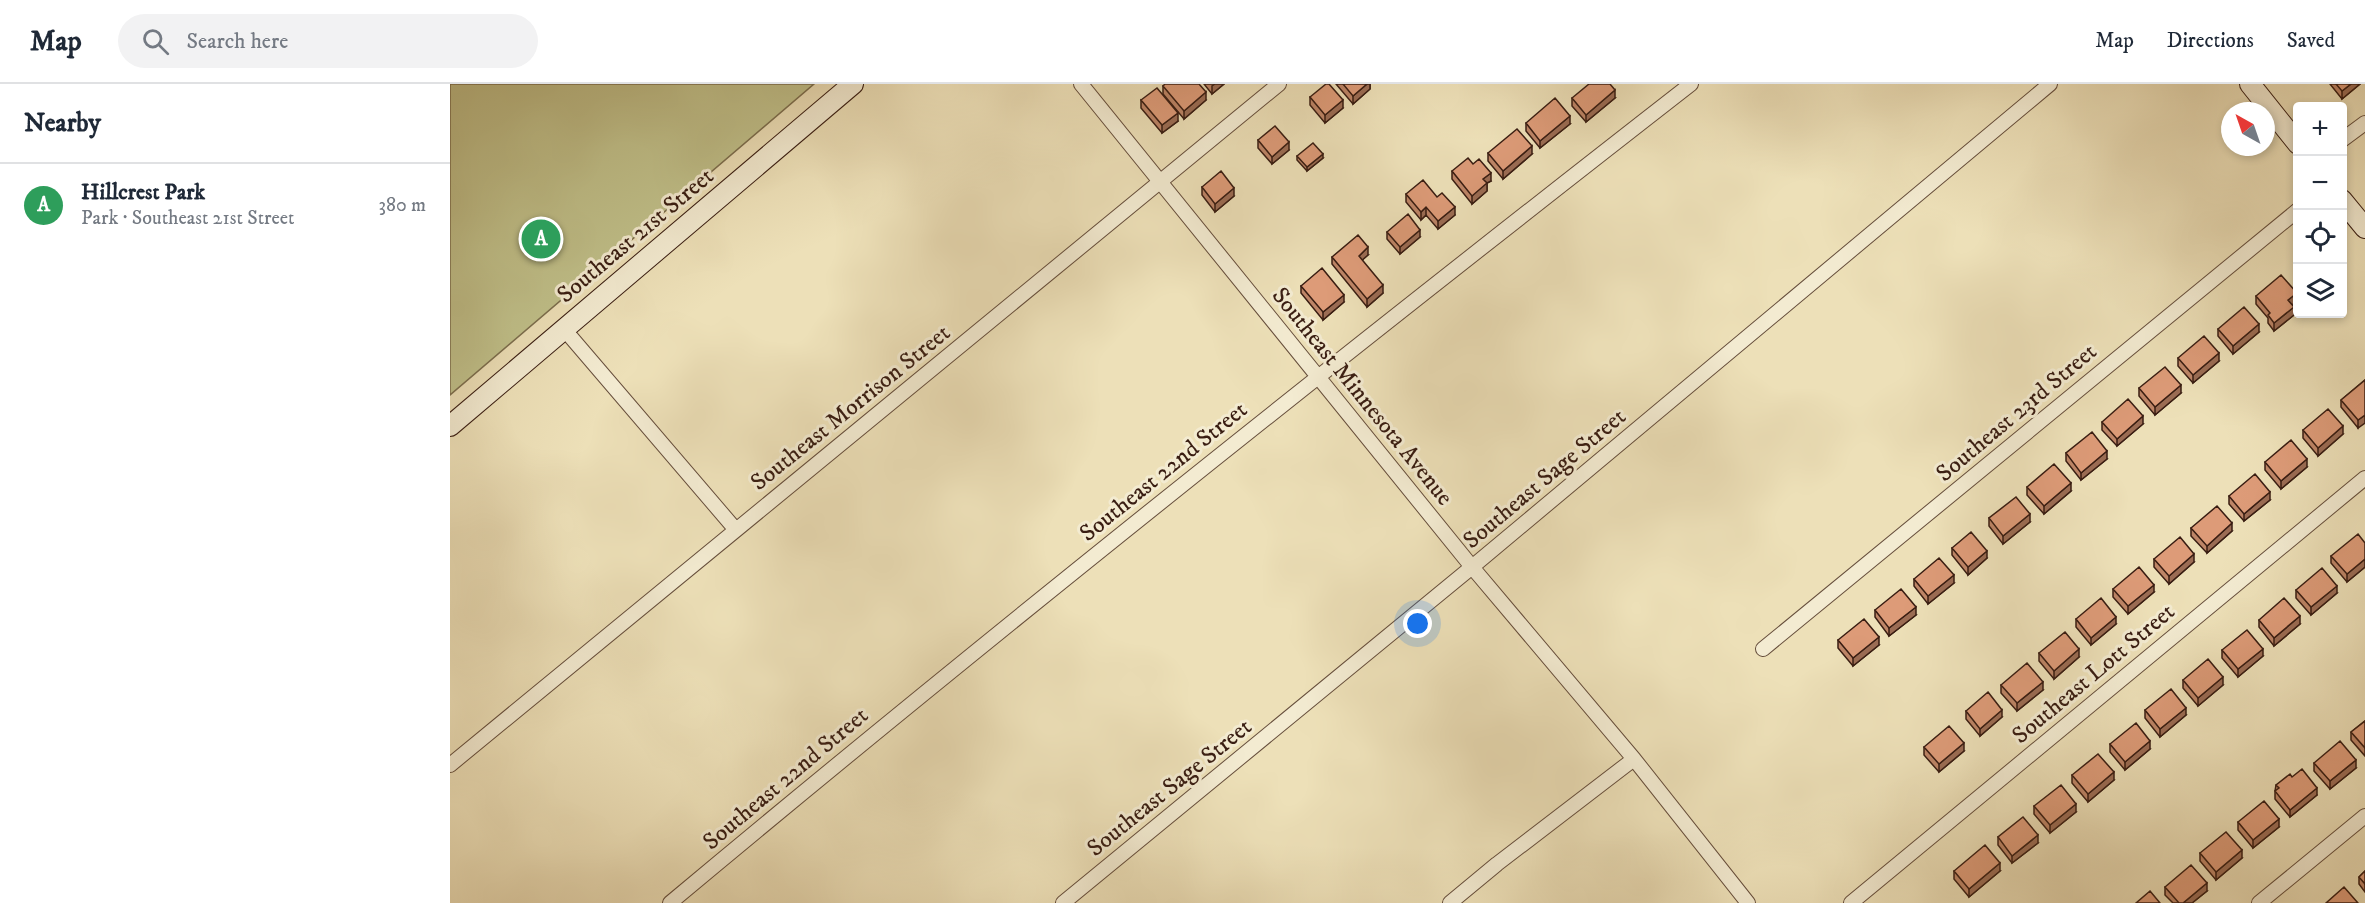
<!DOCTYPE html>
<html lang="en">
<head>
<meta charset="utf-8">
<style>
	body { margin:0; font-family:"IM FELL DW Pica",serif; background:#f2f2f3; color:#1f2937 }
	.controls { position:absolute; right:18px; top:18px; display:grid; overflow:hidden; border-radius:6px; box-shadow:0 3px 9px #0003 }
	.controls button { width:54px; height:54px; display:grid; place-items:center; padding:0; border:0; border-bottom:2px solid #e0e1e3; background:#fff; color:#1f2937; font:30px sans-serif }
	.compass { position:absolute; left:1771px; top:18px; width:54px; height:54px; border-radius:50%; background:#fff; box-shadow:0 3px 9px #0003; rotate:320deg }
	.you { position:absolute; left:968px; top:540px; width:21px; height:21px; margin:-15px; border:4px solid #fff; border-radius:50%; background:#1a73e8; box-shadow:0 0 0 9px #1a73e833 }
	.badge { display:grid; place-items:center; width:39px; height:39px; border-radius:50%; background:#8f2418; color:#fff; font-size:20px; font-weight:700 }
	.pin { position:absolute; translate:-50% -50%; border:3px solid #fff; box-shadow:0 2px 6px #0006 }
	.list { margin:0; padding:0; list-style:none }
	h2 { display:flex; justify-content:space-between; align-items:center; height:78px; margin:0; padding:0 24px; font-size:26px }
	h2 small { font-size:20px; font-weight:400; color:#747a83 }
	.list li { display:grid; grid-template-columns:39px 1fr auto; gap:18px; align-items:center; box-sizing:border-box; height:84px; padding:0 24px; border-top:2px solid #e0e1e3 }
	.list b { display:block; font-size:22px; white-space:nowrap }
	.list p { margin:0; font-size:20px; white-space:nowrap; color:#747a83 }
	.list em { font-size:20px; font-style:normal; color:#747a83 }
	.icon { flex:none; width:33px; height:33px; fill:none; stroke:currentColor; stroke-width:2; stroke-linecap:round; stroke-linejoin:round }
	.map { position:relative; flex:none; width:1915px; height:819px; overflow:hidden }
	header { display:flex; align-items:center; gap:36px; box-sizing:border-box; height:84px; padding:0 30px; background:#fff; border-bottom:2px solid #e0e1e3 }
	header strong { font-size:28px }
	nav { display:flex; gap:33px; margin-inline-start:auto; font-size:21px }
	.search { width:420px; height:54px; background:#f2f2f3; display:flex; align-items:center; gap:15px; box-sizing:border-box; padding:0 21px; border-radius:33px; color:#747a83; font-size:22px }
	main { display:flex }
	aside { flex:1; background:#fff }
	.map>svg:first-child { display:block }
	.green { fill:#c0c08a; stroke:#7c6e4e; stroke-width:1.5 }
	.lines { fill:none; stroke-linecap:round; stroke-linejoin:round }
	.minor-casing { stroke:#664e3c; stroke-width:16 }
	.secondary-casing { stroke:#391d12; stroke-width:22 }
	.minor { stroke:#f3ebd1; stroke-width:14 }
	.secondary { stroke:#f3ebd1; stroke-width:20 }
	.wall { fill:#be8567; stroke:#391d12; stroke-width:1.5 }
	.shaded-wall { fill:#9b6c54; stroke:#391d12; stroke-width:1.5 }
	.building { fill:#dd9b78; stroke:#391d12; stroke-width:1.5 }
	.labels { text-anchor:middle; stroke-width:6; stroke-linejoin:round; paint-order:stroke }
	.street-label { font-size:24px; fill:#391d12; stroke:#f3ebd1 }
</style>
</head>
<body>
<header>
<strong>Map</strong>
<div class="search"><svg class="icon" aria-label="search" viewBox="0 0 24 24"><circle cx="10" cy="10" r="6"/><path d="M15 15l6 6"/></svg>Search here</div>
<nav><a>Map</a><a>Directions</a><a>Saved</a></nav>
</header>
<main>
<aside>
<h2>Nearby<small></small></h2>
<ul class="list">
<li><span class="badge" style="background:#2e9e5b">A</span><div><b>Hillcrest Park</b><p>Park · Southeast 21st Street</p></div><em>380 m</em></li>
</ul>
</aside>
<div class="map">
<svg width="1915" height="819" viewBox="0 0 1915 819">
	<rect width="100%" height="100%" fill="#ede0b8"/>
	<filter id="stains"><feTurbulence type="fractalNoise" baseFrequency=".00333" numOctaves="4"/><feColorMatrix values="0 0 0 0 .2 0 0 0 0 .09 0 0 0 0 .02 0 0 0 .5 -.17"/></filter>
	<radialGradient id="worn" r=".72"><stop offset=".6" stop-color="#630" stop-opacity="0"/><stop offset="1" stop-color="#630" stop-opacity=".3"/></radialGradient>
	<path class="green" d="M0 0H364L0 311Z"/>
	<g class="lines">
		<defs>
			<path id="minor" d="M631 0 1022 483 1184 675 1298 819
				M1892 56 1915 39
				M114 245 286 446
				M1313 565 1848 126
				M0 681 829 0
				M220 819C555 539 897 268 1241 0
				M613 819 1022 483 1600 0
				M1000 819 1047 780 1184 675
				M1401 819 1915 394
				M1809 819 1915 732"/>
			<path id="secondary" d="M1800 0 1848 60
				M1892 116 1915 144
				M0 342 403 0"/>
		</defs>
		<use href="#minor" class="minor-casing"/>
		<use href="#secondary" class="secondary-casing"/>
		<use href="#minor" class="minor"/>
		<use href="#secondary" class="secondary"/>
	</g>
	<path class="wall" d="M754 0H774L762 10Z
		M886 0H920V5L903 20Z
		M1880 0H1910L1892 15Z
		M713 2 756 16 734 35 713 10Z
		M860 13 893 24 875 39 860 21Z
		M1122 14H1165L1136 38 1122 22Z
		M691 16 728 37 712 49 691 24Z
		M1076 39 1120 40 1090 64 1076 47Z
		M808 56 839 66 822 80 808 64Z
		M1038 69 1082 70 1053 95 1038 77Z
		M847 72 873 74 857 87 847 76Z
		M1023 80 1041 97 1037 99V107L1022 120 1002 95V87Z
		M752 103 784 112 765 128 752 111Z
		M956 110 987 113 1005 131 988 145 976 131 971 136 956 118Z
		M937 148 970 153 950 170 937 155Z
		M918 171 912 176 933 209 917 223 882 180V173Z
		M851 202 894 218 873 236 851 209Z
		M1806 212 1847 217 1842 221 1844 231 1824 247 1818 239V234L1806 220Z
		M1768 245 1809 248 1783 270 1768 252Z
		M1728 274 1769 277 1743 299 1728 282Z
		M1915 296 1908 344 1891 323V316Z
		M1689 304 1731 309 1705 331 1689 312Z
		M1652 338 1693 340 1667 362 1652 346Z
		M1853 346 1893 350 1868 372 1853 354Z
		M1616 369 1657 375 1631 396 1616 377Z
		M1815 378 1857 383 1831 405 1815 386Z
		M1577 403 1621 407 1594 430 1577 411Z
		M1779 412 1820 416 1794 437 1779 420Z
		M1539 434 1580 438 1553 460 1539 442Z
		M1741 444 1782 447 1757 469 1741 452Z
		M1915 459V483L1897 498 1881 479V472Z
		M1502 464 1537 474 1518 491 1502 471Z
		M1704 475 1744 478 1719 500 1704 483Z
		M1464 495 1504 499 1478 520 1464 502Z
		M1663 505 1704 508 1678 530 1663 513Z
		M1846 506 1887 509 1861 531 1846 514Z
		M1425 526 1466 531 1439 552 1425 533Z
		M1626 535 1666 540 1641 561 1626 543Z
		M1809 536 1850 540 1824 562 1809 543Z
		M1388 556 1429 561 1403 582 1388 564Z
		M1772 566 1813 572 1788 593 1772 574Z
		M1589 569 1629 573 1604 595 1589 577Z
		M1733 596 1773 601 1748 622 1733 604Z
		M1551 601 1593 606 1567 627 1551 609Z
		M1695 626 1736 631 1710 653 1695 634Z
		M1516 627 1552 633 1530 652 1516 635Z
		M1915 637V672L1901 656V648Z
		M1660 660 1700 665 1675 686 1660 668Z
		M1474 663 1514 667 1489 688 1474 671Z
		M1864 679 1906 684 1880 705 1864 687Z
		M1622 691 1664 696 1638 718 1622 699Z
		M1842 693 1867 711 1840 733 1825 715V707L1826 701Z
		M1584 722 1626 728 1600 749 1584 730Z
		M1788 738 1829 743 1803 764 1788 746Z
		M1548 753 1588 759 1562 779 1548 761Z
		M1750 769 1792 774 1766 796 1750 777Z
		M1504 787H1550L1519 813 1504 795Z
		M1915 787V808L1909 800V793Z
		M1715 803 1757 807 1742 819H1723L1715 811Z"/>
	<path class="shaded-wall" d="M765 0H774L762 10V2Z
		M917 0H920V5L903 20V12Z
		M1901 0H1910L1892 15V7Z
		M1165 6V14L1136 38V31Z
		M756 8V16L734 35V27Z
		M893 16V24L875 39V31Z
		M728 29V37L712 49V41Z
		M1120 32V40L1090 64V57Z
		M839 58V66L822 80V73Z
		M1082 62V70L1053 95V87Z
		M873 70V74L857 87V83Z
		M1041 89V97L1037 99V107L1022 120V112L1033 95Z
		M784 104V112L765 128V120Z
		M976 123V131L971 136V128Z
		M1005 123V131L988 145V137Z
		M970 146V153L950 170V163Z
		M918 163V171L909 179V172Z
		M933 201V209L917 223V215Z
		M1847 209V217L1838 224V216Z
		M894 211V218L873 236V228Z
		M1844 223V231L1824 247V239Z
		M1809 240V248L1783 270V262Z
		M1769 269V277L1743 299V291Z
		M1731 301V309L1705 331V323Z
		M1915 331V339L1908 344V336Z
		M1693 332V340L1667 362V355Z
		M1893 342V350L1868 372V364Z
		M1657 367V375L1631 396V389Z
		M1857 375V383L1831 405V397Z
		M1621 399V407L1594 430V422Z
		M1820 408V416L1794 437V430Z
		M1580 430V438L1553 460V452Z
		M1782 439V447L1757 469V462Z
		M1537 467V474L1518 491V483Z
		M1744 470V478L1719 500V492Z
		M1915 475V483L1897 498V490Z
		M1504 491V499L1478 520V512Z
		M1704 501V508L1678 530V522Z
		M1887 502V509L1861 531V523Z
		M1466 523V531L1439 552V544Z
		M1850 532V540L1824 562V554Z
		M1666 533V540L1641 561V554Z
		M1429 553V561L1403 582V574Z
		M1629 565V573L1604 595V587Z
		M1813 565V572L1788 593V585Z
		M1773 593V601L1748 622V614Z
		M1593 598V606L1567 627V619Z
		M1736 624V631L1710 653V645Z
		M1552 626V633L1530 652V645Z
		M1700 657V665L1675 686V678Z
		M1514 659V667L1489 688V680Z
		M1906 676V684L1880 705V697Z
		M1664 688V696L1638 718V710Z
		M1867 704V711L1840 733V726Z
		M1626 720V728L1600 749V741Z
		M1829 735V743L1803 764V756Z
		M1588 751V759L1562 779V772Z
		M1792 766V774L1766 796V788Z
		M1550 779V787L1519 813V805Z
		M1757 799V807L1742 819H1733Z"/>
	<path class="building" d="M715 0H749L756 8 734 27 713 2Z
		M876 0H879L893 16 875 31 860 13Z
		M893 0H917L903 12Z
		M1139 0H1160L1165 6 1136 31 1122 14Z
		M1886 0H1901L1892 7Z
		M707 4 728 29 712 41 691 16Z
		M1105 14 1120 32 1090 57 1076 39Z
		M825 42 839 58 822 73 808 56Z
		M1067 45 1082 62 1053 87 1038 69Z
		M863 59 873 70 857 83 847 72Z
		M1018 74 1023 80 1029 75 1041 89 1033 95 1037 99 1022 112 1002 87Z
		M771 87 784 104 765 120 752 103Z
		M973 96 987 113 992 109 1005 123 988 137 976 123 971 128 956 110Z
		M958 130 970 146 950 163 937 148Z
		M908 151 918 163 909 172 933 201 917 215 882 173Z
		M872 184 894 211 873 228 851 202Z
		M1831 191 1847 209 1838 216 1844 223 1824 239 1818 231 1820 229 1806 212Z
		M1794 223 1809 240 1783 262 1768 245Z
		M1754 252 1769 269 1743 291 1728 274Z
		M1715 283 1731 301 1705 323 1689 304Z
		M1915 296V331L1908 336 1891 316Z
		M1678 315 1693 332 1667 355 1652 338Z
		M1878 325 1893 342 1868 364 1853 346Z
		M1642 348 1657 367 1631 389 1616 369Z
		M1841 356 1857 375 1831 397 1815 378Z
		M1604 380 1621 399 1594 422 1577 403Z
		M1805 390 1820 408 1794 430 1779 412Z
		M1566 413 1580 430 1553 452 1539 434Z
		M1767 422 1782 439 1757 462 1741 444Z
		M1521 448 1537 467 1518 483 1502 464Z
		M1908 450 1915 459V475L1897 490 1881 472Z
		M1730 453 1744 470 1719 492 1704 475Z
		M1489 474 1504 491 1478 512 1464 495Z
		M1689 483 1704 501 1678 522 1663 505Z
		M1872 484 1887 502 1861 523 1846 506Z
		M1451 505 1466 523 1439 544 1425 526Z
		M1651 514 1666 533 1641 554 1626 535Z
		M1834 514 1850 532 1824 554 1809 536Z
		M1414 535 1429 553 1403 574 1388 556Z
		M1797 546 1813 565 1788 585 1772 566Z
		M1615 548 1629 565 1604 587 1589 569Z
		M1758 575 1773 593 1748 614 1733 596Z
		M1577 579 1593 598 1567 619 1551 601Z
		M1721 605 1736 624 1710 645 1695 626Z
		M1538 608 1552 626 1530 645 1516 627Z
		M1915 637V664L1901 648Z
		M1686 639 1700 657 1675 678 1660 660Z
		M1499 642 1514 659 1489 680 1474 663Z
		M1890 657 1906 676 1880 697 1864 679Z
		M1648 670 1664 688 1638 710 1622 691Z
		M1852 685 1867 704 1840 726 1825 707 1829 704 1826 701 1840 690 1842 693Z
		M1611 701 1626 720 1600 741 1584 722Z
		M1814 717 1829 735 1803 756 1788 738Z
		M1573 733 1588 751 1562 772 1548 753Z
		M1776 748 1792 766 1766 788 1750 769Z
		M1535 761 1550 779 1519 805 1504 787Z
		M1741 781 1757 799 1733 819H1729L1715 803Z
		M1915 787V800L1909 793Z
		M1894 803 1908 819H1876Z
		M1700 807 1710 819H1686Z"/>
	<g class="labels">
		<g class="street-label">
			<text transform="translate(185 151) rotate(-40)" y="8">Southeast 21st Street</text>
			<text transform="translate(913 312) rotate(51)" y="8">Southeast Minnesota Avenue</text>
			<text transform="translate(400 323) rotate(-39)" y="8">Southeast Morrison Street</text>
			<text transform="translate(1566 328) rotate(-40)" y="8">Southeast 23rd Street</text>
			<text transform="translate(713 387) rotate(-39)" y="8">Southeast 22nd Street</text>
			<text transform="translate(1094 394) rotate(-40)" y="8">Southeast Sage Street</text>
			<text transform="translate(1643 589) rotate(-40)" y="8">Southeast Lott Street</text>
			<text transform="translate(335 694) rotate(-40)" y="8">Southeast 22nd Street</text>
			<text transform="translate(719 703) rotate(-39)" y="8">Southeast Sage Street</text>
		</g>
	</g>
	<rect width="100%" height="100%" filter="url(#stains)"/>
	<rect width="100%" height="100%" fill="url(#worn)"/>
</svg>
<div class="controls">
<button>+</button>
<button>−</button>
<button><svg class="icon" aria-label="locate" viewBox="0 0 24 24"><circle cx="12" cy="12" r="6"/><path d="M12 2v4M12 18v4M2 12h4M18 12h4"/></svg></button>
<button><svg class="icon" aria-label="layers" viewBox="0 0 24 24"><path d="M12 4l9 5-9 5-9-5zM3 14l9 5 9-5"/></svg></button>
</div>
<svg class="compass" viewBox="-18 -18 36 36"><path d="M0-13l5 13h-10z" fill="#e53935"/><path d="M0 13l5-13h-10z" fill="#747a83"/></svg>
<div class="you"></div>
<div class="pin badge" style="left:91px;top:155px;background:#2e9e5b">A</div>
</div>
</main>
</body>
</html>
